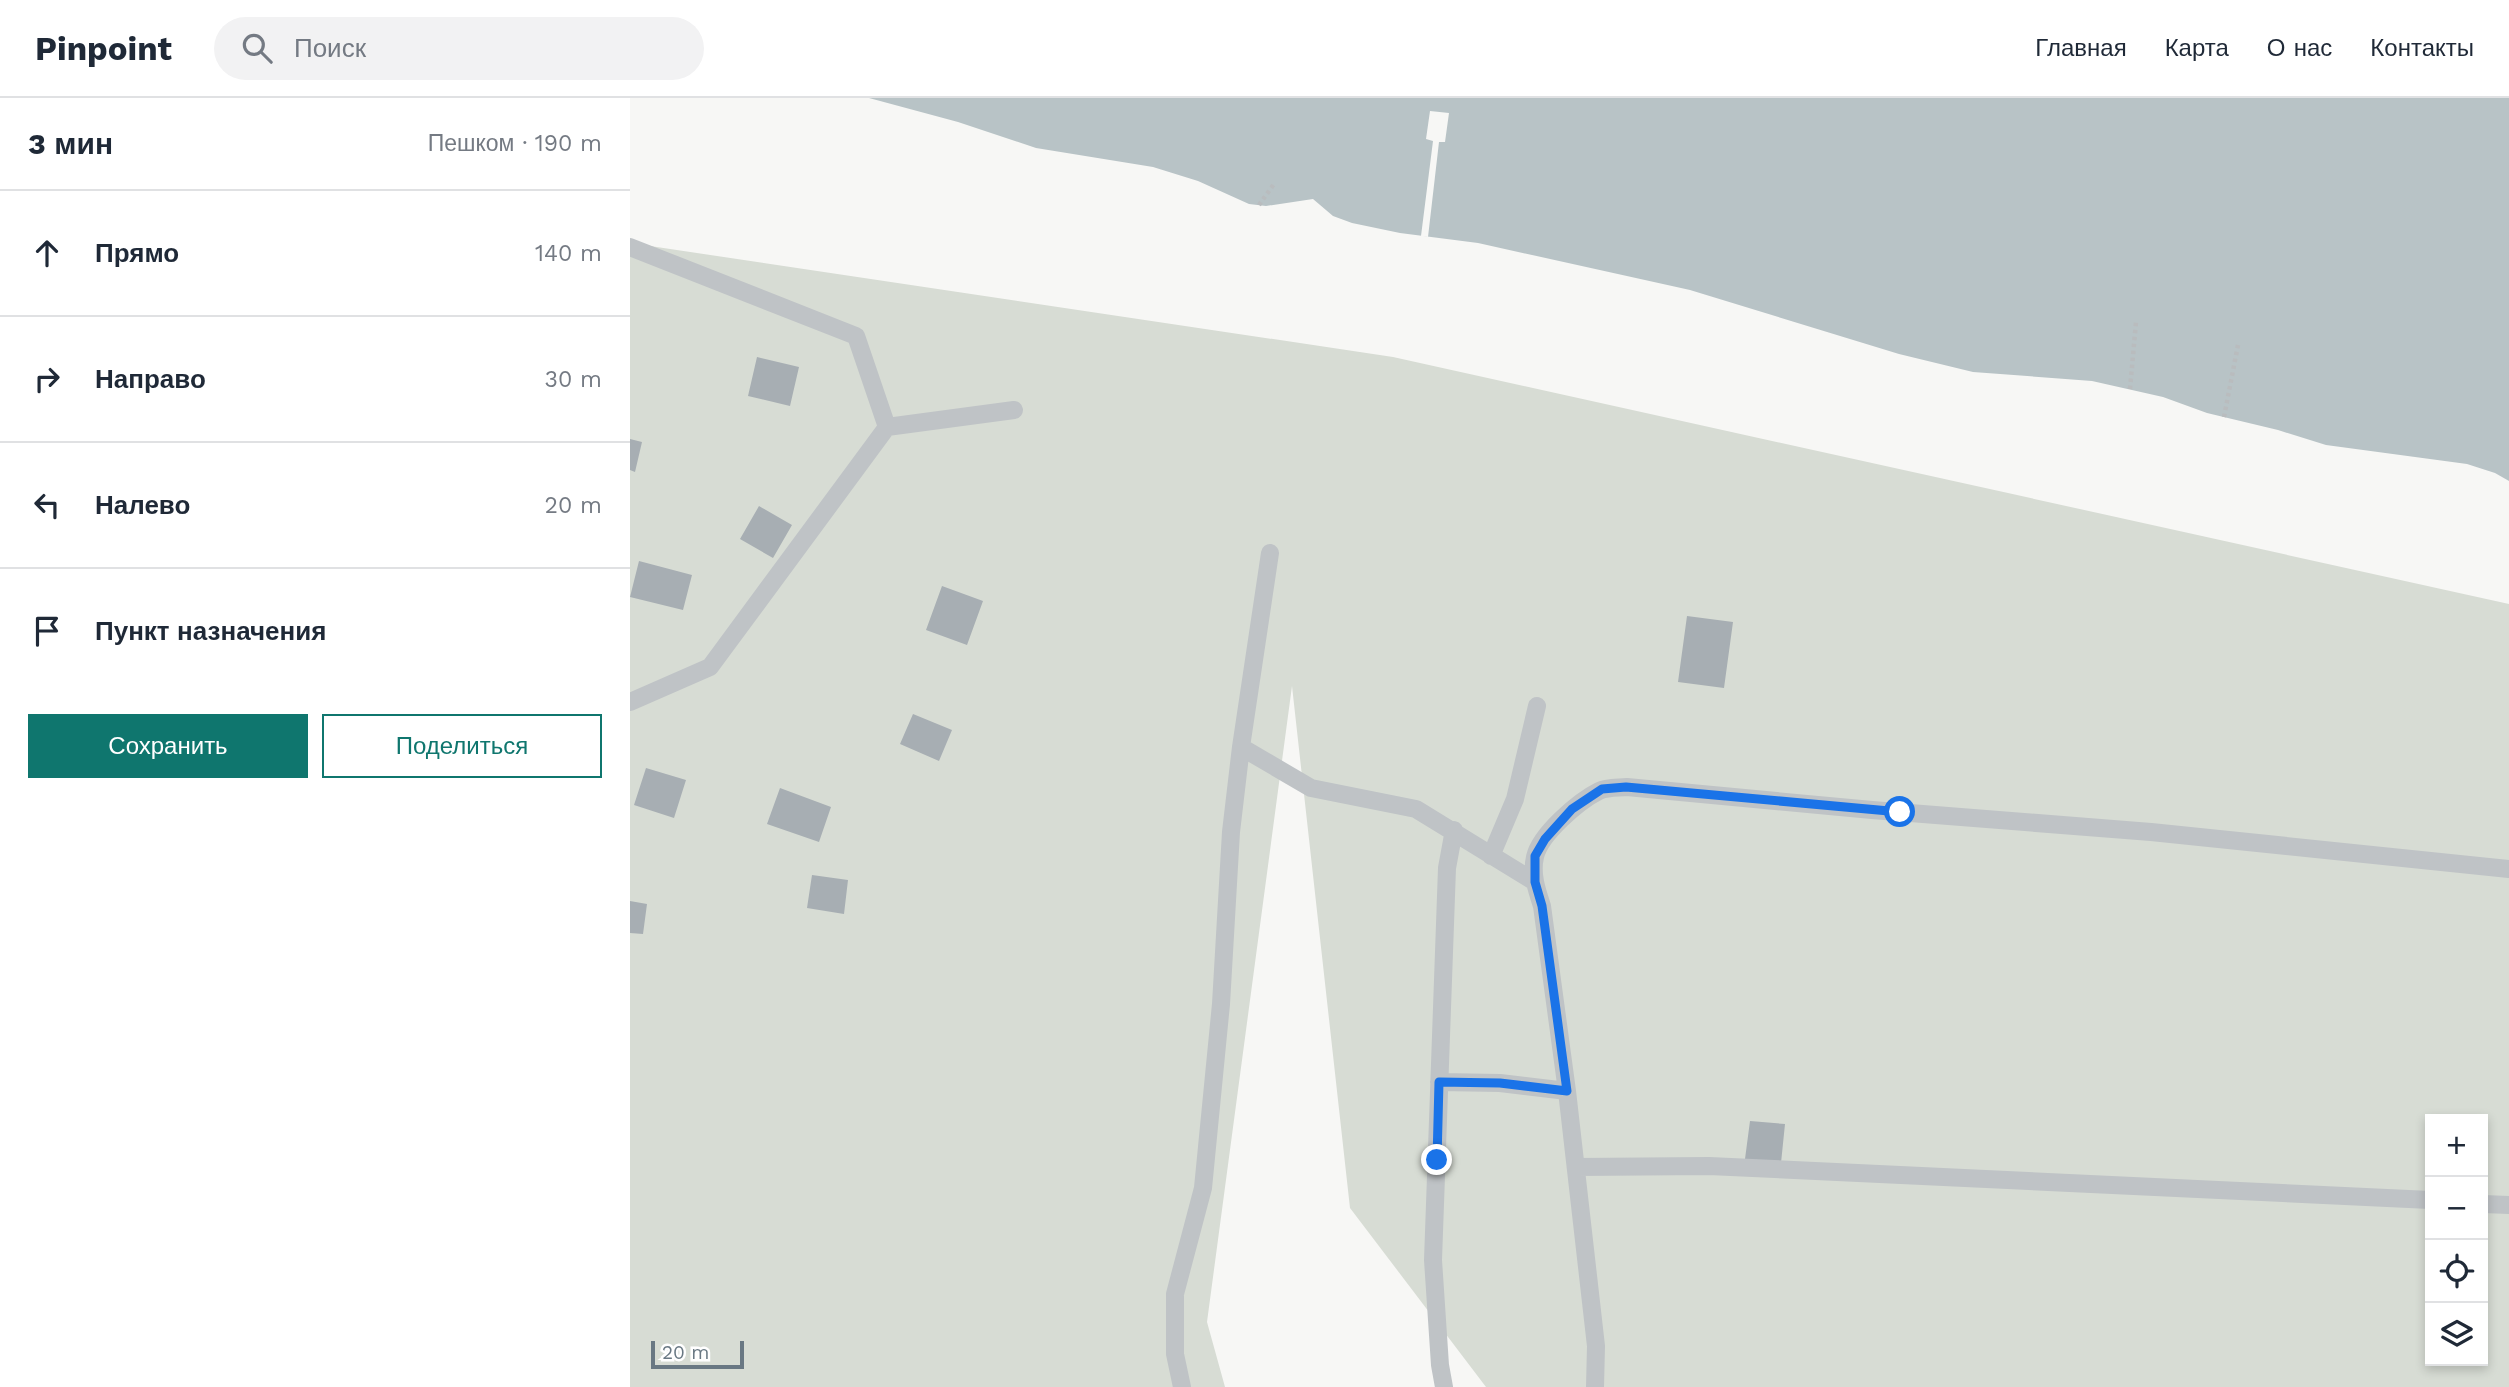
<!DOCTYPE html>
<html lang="ru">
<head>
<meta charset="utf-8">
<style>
	body { margin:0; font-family:"Work Sans",sans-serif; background:#f2f2f3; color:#1f2937 }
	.controls { position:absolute; right:21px; bottom:21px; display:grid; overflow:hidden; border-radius:0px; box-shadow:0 4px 10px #0003 }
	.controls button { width:63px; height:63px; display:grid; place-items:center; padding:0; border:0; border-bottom:2px solid #e0e1e3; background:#fff; color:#1f2937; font:35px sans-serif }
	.scale { position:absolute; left:21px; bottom:18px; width:93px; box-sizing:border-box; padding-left:7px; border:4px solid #697883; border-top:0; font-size:19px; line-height:24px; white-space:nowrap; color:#697883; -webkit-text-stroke:5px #fff; paint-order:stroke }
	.stop { position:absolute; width:21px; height:21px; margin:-16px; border:5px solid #1a73e8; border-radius:50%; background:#fff }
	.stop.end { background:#1a73e8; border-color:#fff; box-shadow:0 2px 7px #0008 }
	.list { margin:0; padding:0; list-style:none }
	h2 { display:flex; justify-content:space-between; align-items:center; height:91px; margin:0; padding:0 28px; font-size:30px }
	h2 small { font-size:23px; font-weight:400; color:#747a83 }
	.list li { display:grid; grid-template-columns:46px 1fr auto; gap:21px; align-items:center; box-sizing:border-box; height:126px; padding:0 28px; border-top:2px solid #e0e1e3 }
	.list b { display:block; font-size:26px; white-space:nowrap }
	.list em { font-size:23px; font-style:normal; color:#747a83 }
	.actions { display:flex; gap:14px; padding:21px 28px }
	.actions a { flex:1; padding:16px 0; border:2px solid #0f766e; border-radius:0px; text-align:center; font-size:24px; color:#0f766e }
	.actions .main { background:#0f766e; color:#fff }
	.icon { flex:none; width:38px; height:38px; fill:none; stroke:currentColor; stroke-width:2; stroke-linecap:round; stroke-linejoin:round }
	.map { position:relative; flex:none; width:1879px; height:1289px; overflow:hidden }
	header { display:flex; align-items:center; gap:42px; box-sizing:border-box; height:98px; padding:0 35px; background:#fff; border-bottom:2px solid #e0e1e3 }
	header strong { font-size:33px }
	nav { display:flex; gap:38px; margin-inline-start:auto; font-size:24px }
	.search { width:490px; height:63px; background:#f2f2f3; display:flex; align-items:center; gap:18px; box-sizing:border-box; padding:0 24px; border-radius:38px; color:#747a83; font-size:26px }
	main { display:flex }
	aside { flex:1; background:#fff }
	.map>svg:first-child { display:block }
	.green { fill:#d7dcd4; fill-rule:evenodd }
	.water { fill:#b8c3c6 }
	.pier { fill:#f7f7f5 }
	.building { fill:#a7aeb3 }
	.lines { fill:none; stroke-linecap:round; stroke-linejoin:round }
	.path { stroke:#b9bcbe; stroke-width:4.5; stroke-dasharray:3.5 3.5; stroke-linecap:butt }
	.service { stroke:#bfc3c6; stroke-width:18 }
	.route { stroke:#1a73e8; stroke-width:9 }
</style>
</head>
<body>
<header>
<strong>Pinpoint</strong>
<div class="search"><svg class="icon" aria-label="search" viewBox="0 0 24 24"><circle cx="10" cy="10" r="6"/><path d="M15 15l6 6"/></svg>Поиск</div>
<nav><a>Главная</a><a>Карта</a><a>О нас</a><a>Контакты</a></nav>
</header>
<main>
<aside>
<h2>3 мин<small>Пешком · 190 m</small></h2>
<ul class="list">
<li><svg class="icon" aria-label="ahead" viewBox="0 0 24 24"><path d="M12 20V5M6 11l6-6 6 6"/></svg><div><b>Прямо</b></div><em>140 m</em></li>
<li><svg class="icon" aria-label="right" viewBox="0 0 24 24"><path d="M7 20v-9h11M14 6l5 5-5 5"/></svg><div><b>Направо</b></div><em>30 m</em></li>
<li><svg class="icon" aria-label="left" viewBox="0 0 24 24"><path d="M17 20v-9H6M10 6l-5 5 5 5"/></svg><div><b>Налево</b></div><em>20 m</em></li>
<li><svg class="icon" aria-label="arrive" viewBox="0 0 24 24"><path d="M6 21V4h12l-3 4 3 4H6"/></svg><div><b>Пункт назначения</b></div></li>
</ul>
<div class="actions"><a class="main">Сохранить</a><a>Поделиться</a></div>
</aside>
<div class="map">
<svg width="1879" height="1289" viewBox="0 0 1879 1289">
	<rect width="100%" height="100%" fill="#f7f7f5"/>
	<path class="green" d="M0 145 763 259 1879 506V1289H856L720 1110 662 588 577 1224 595 1289H0ZM1800 1021H1853V1263H1800Z"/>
	<path class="water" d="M239 0H1879V383L1865 375 1837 366 1696 347 1648 332 1577 315 1533 299 1462 283 1343 274 1269 256 1060 192 848 145 770 135 722 125 703 118 683 101 636 108 619 106 568 83 523 69 406 50 328 24Z"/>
	<path class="pier" d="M800 13 819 15 815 44H809L798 139 791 138 803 43 796 41Z"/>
	<path class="building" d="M127 259 169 269 160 308 118 298Z
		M0 341 12 344 5 374 0 372Z
		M129 408 162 427 143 460 110 441Z
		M9 463 62 477 53 512 0 499Z
		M312 488 353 503 337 547 296 532Z
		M1057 518 1103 524 1094 590 1048 584Z
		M283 616 322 632 309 663 270 646Z
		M16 670 56 682 44 720 4 707Z
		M150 690 201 709 189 744 137 726Z
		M182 777 218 782 214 816 177 810Z
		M0 803 17 806 13 836 0 835Z
		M1120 1023 1155 1026 1151 1065 1115 1061Z"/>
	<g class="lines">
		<path class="path" d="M629 107 644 86
			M1500 291 1506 224
			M1594 319 1608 247"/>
		<path class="service" d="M0 149 226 238 257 329
			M0 604 80 569 257 329 384 312
			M611 649 681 690 786 711 905 784
			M861 758 885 701 907 608
			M809 984 870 985 937 993
			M946 1069 1079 1068 1800 1102
			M1853 1106 1879 1107
			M552 1289 545 1256V1196L573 1090 591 906 601 734 611 649 640 455
			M814 1289 810 1267 803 1162 817 770 824 732
			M965 1289 966 1248 937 993 912 808C907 793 901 776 905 759 910 736 949 703 969 693 977 689 988 690 997 689L1242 712 1521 734 1879 771"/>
	</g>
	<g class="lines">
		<path class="route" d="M807 1062 809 984 870 985 937 993 912 808 905 784V758L915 741 942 711 972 691 996 689 1270 714"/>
	</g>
</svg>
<div class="controls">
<button>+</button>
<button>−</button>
<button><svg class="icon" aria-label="locate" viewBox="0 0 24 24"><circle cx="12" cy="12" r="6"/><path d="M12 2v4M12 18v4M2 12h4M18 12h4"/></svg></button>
<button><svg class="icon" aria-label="layers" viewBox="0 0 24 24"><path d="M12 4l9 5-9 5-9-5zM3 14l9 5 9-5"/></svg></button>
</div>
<div class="scale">20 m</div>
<div class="stop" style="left:1270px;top:714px"></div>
<div class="stop end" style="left:807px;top:1062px"></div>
</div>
</main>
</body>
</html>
